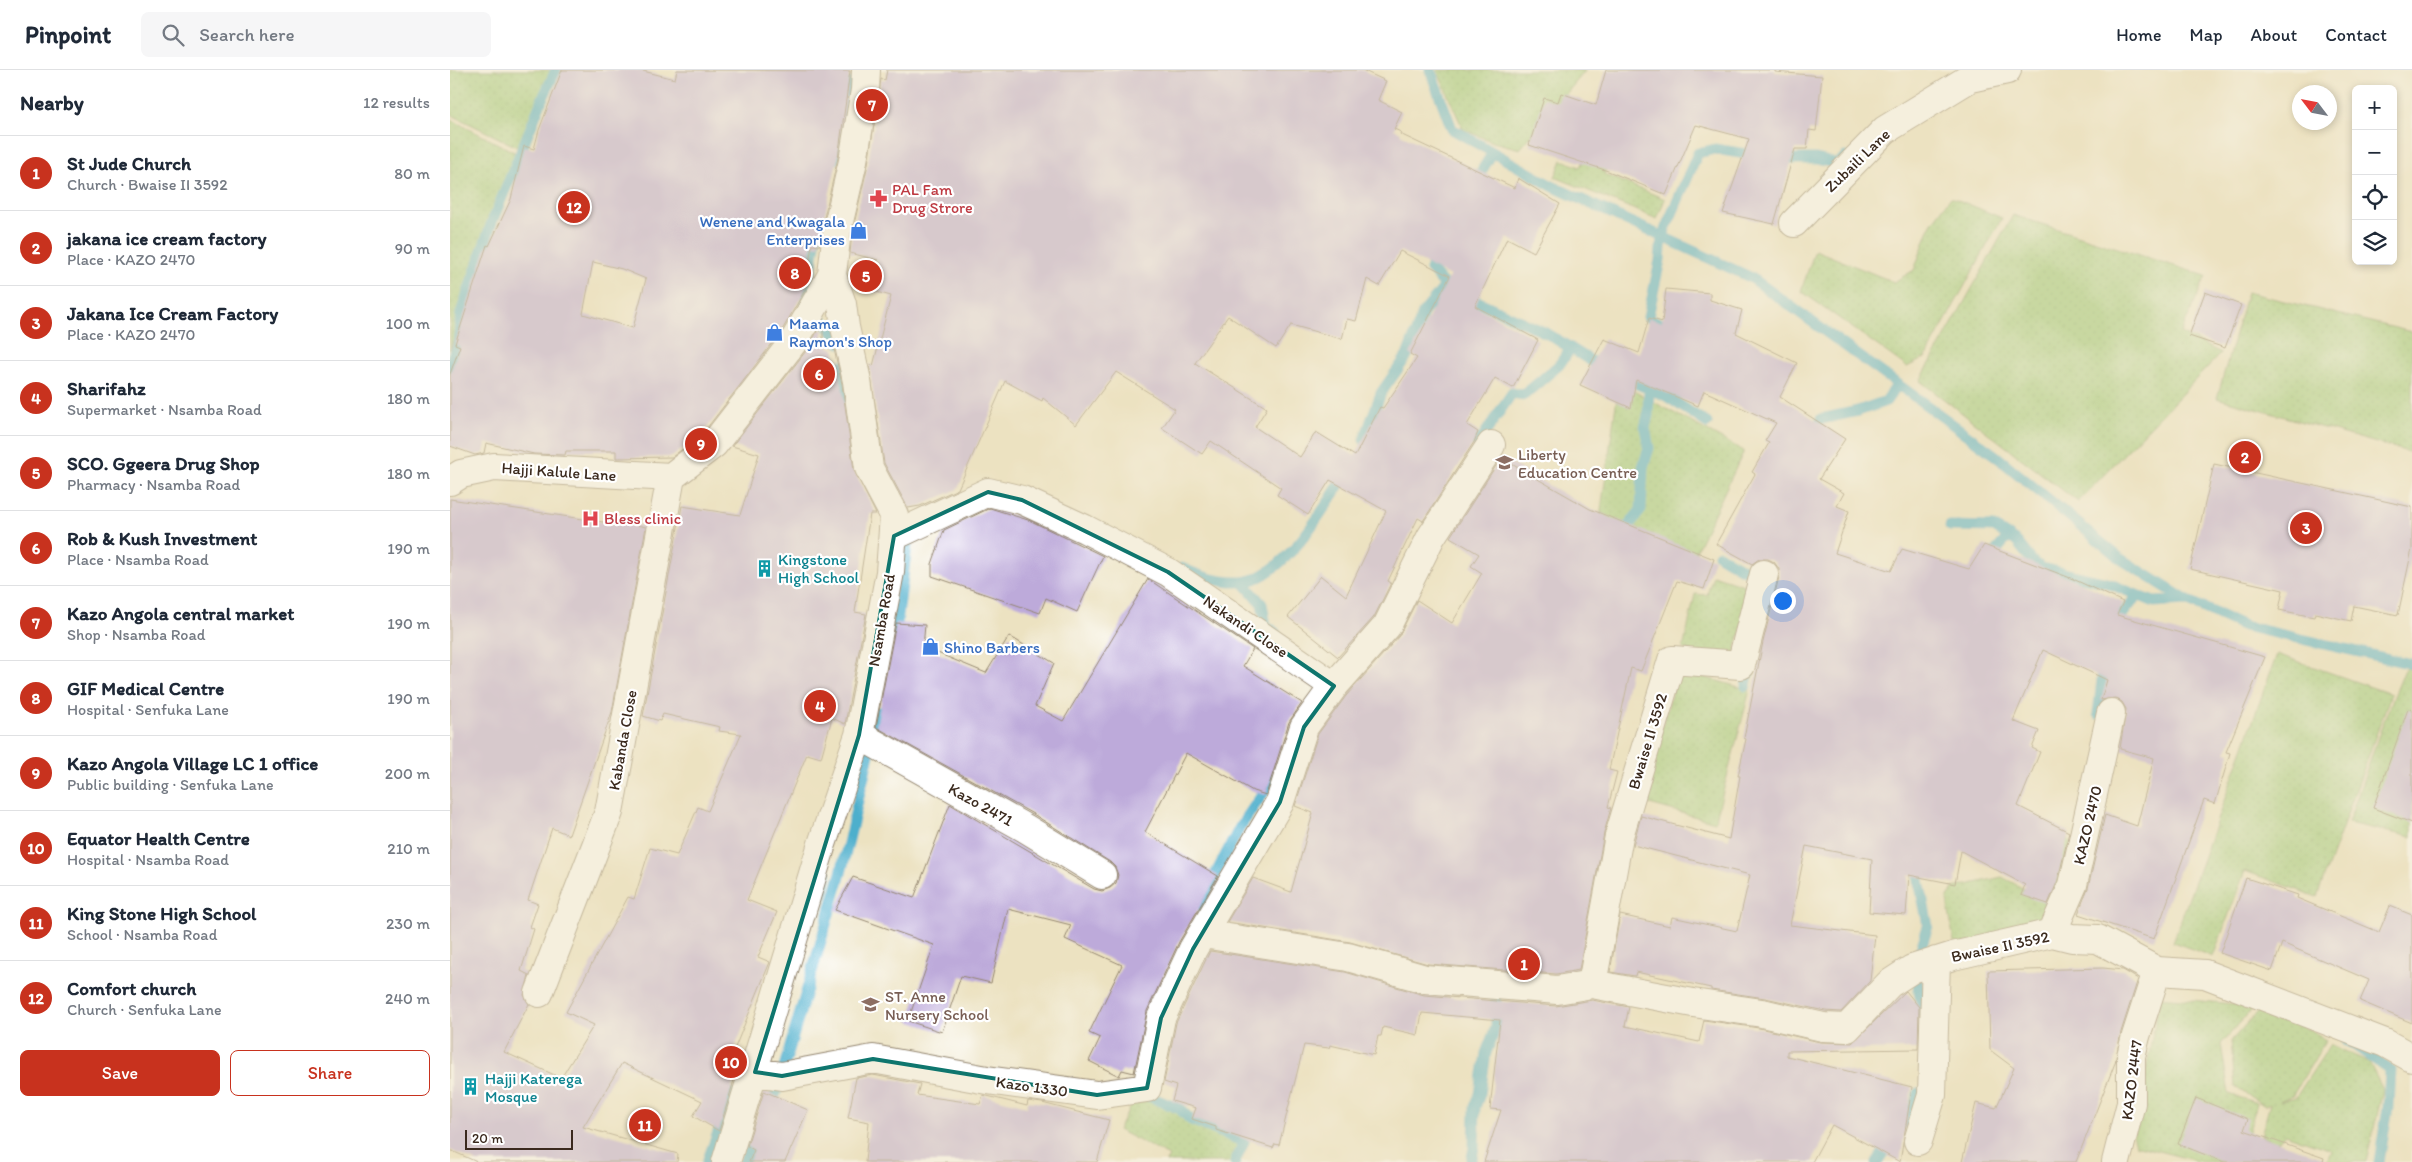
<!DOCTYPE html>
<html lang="en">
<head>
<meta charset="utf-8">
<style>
	body { margin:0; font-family:Itim,sans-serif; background:#f6f6f7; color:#1f2937 }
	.controls { position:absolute; right:15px; top:15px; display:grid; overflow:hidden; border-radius:8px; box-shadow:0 2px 8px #0003 }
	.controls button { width:45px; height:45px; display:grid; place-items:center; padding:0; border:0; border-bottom:1px solid #e0e1e3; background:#fff; color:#1f2937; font:25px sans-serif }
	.compass { position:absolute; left:1842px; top:15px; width:45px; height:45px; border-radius:50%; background:#fff; box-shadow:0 2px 8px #0003; rotate:302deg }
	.scale { position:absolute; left:15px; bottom:12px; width:108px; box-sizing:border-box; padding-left:5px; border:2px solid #3b2a1e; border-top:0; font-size:14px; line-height:18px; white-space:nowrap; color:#3b2a1e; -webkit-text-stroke:4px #fff; paint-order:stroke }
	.you { position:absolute; left:1332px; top:530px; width:18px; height:18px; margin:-12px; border:4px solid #fff; border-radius:50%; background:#1a73e8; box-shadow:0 0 0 8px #1a73e833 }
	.badge { display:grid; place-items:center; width:32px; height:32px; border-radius:50%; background:#c8321e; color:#fff; font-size:16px; font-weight:700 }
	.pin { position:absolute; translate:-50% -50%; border:2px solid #fff; box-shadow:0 1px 5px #0006 }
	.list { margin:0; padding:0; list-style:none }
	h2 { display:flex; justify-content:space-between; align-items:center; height:65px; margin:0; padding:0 20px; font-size:21px }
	h2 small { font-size:16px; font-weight:400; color:#747a83 }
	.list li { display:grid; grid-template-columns:32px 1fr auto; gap:15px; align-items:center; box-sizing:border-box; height:75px; padding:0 20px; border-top:1px solid #e0e1e3 }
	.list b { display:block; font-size:19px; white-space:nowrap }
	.list p { margin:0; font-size:16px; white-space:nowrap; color:#747a83 }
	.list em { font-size:16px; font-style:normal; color:#747a83 }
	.actions { display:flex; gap:10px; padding:15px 20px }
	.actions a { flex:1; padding:11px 0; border:1px solid #c8321e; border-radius:8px; text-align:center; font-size:18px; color:#c8321e }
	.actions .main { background:#c8321e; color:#fff }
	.icon { flex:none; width:28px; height:28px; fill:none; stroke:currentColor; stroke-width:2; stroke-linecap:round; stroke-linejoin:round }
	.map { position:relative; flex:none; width:1962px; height:1092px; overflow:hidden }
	header { display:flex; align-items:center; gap:30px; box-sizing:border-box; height:70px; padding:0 25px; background:#fff; border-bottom:1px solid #e0e1e3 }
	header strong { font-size:24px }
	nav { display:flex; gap:28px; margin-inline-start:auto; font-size:18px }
	.search { width:350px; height:45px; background:#f6f6f7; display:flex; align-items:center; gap:12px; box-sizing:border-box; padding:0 18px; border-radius:8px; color:#747a83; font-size:19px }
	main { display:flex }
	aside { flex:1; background:#fff }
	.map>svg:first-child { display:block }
	.grass { fill:url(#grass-dots); stroke:#6c7b4c }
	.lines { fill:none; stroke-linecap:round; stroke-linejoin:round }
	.stream { stroke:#4dafcc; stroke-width:11 }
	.building { fill:#bdaada; fill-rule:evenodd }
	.street-casing { stroke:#948670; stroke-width:30 }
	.street { stroke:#fff; stroke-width:28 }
	.marked { fill:none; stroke:#0f766e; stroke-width:4; stroke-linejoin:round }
	.labels { text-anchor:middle; stroke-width:4.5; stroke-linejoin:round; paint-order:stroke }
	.street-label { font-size:16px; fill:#3b2a1e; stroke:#fff }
	.health-label { font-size:16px; fill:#be3a42; stroke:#fff; text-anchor:start }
	.shop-label { font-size:16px; fill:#366cbe; stroke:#fff; text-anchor:start }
	.education-label { font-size:16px; fill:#785e54; stroke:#fff; text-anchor:start }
	.culture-label { font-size:16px; fill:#0d838f; stroke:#fff; text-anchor:start }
</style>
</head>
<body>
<header>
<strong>Pinpoint</strong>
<div class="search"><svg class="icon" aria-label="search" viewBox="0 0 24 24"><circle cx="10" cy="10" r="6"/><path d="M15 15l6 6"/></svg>Search here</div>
<nav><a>Home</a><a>Map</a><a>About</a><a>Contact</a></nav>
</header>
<main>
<aside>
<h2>Nearby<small>12 results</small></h2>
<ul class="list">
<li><span class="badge">1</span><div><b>St Jude Church</b><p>Church · Bwaise II 3592</p></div><em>80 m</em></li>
<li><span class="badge">2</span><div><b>jakana ice cream factory</b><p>Place · KAZO 2470</p></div><em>90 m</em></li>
<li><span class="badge">3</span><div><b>Jakana Ice Cream Factory</b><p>Place · KAZO 2470</p></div><em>100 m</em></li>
<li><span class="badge">4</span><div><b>Sharifahz</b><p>Supermarket · Nsamba Road</p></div><em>180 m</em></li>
<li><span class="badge">5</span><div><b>SCO. Ggeera Drug Shop</b><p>Pharmacy · Nsamba Road</p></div><em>180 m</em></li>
<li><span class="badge">6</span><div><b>Rob &amp; Kush Investment</b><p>Place · Nsamba Road</p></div><em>190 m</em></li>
<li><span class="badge">7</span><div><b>Kazo Angola central market</b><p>Shop · Nsamba Road</p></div><em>190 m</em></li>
<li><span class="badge">8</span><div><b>GIF Medical Centre</b><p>Hospital · Senfuka Lane</p></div><em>190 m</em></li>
<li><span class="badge">9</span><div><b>Kazo Angola Village LC 1 office</b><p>Public building · Senfuka Lane</p></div><em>200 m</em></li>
<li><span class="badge">10</span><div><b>Equator Health Centre</b><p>Hospital · Nsamba Road</p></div><em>210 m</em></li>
<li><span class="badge">11</span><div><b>King Stone High School</b><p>School · Nsamba Road</p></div><em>230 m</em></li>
<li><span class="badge">12</span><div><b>Comfort church</b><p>Church · Senfuka Lane</p></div><em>240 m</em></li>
</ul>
<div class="actions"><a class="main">Save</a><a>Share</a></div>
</aside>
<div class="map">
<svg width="1962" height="1092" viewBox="0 0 1962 1092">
	<defs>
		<pattern id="grass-dots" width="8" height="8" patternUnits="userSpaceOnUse" patternTransform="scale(1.25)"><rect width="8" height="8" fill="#9ccc7a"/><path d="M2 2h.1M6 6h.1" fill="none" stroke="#87af69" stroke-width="1.8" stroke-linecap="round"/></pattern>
	</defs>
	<rect width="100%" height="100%" fill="#fff"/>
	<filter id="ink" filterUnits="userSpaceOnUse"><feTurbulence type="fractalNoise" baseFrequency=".02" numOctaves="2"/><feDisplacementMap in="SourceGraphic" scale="10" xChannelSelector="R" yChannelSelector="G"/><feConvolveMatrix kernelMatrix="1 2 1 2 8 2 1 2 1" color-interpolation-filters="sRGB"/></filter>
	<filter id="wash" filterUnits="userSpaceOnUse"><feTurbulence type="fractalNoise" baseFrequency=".0096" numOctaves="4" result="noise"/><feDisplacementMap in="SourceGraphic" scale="20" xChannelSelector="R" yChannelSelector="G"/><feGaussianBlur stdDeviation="1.12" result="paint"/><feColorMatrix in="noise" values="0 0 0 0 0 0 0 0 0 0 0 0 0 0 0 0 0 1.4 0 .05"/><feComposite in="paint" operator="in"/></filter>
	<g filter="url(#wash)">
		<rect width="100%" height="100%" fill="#ece2c1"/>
		<path class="grass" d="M0 0H105L69 78 0 44Z
			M987 0H1136L1070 79 1043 72 1013 59Z
			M0 49 66 83 0 280Z
			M1136 84 1158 93 1154 104 1215 129 1207 149 1105 107 1112 90 1130 97Z
			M1501 127 1552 148 1475 288 1457 297 1351 221 1365 180 1444 212 1464 200 1481 154Z
			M1563 145 1756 206 1731 263 1771 283 1628 432 1470 311Z
			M1797 222 1962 262V383L1767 328Z
			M1169 313 1294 381 1241 492 1148 461Z
			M1263 505 1303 518 1282 591 1233 579 1245 524 1257 525Z
			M1827 584 1941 624 1867 827 1795 801 1763 887 1723 872Z
			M1956 597 1962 600V767L1898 753 1933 653Z
			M1228 600 1300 620 1265 752 1192 732Z
			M1607 760 1621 772 1610 822 1593 859 1514 873 1504 872 1497 830 1503 818 1552 807 1580 822Z
			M1710 927 1805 936 1771 974 1779 1024 1807 1033 1790 1092H1751L1685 1075 1683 1068Z
			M1814 934 1876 970 1843 1025 1829 1031 1846 1027 1880 975 1919 992 1933 1020 1916 1092H1877L1881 1080 1835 1064 1827 1073 1811 1065 1820 1034 1815 1036 1785 1017 1781 971Z
			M687 1023 791 1074 782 1092H716L719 1086 668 1060Z"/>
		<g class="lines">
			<path class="stream" d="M980 0 1002 59 1102 116 1302 208 1546 386 1671 489 1736 530 1794 556 1962 594
				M385 89 404 12
				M1327 89H1366L1388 94 1395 87
				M1023 115 1043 82
				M367 160 356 235 378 255 389 273
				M989 185 981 199 995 216
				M1213 255 1198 247 1210 190 1212 167 1248 83 1265 79 1309 86
				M393 295 392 350 412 364
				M0 297 8 276 11 243 42 152 92 30 106 0
				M1173 308 1216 326 1257 353
				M1371 349 1408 341 1436 331 1448 314
				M914 370 931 323 957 286 973 243 995 216 1098 264 1154 299
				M1028 374 1062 323 1074 325 1109 295 1121 278
				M1500 456 1544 457 1567 472 1582 491 1592 498 1658 513 1704 532 1736 530
				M1170 466 1191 440 1193 397 1199 378 1195 358 1198 345 1199 318
				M1269 485 1292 499 1314 507
				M1541 494 1545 482 1559 466
				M732 498C751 507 770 513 791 512 834 510 877 434 897 402
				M793 512 812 534 816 555 825 562
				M1666 559 1672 545 1686 527
				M445 568 459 460
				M1296 616 1301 592
				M1648 644 1654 593
				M1470 792 1469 810 1478 856 1465 898 1473 943
				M366 838 373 821 376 803
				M754 846 755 827 766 803 790 757 829 700
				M1897 970 1940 1000 1938 1037 1929 1092
				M691 1023 730 1039 741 1050 794 1072 785 1092
				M318 1038 327 1021 391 803 429 642
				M257 1092 282 1024
				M294 1092 306 1064
				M1021 1092 1024 1078 1025 1037 1030 1024 1036 983 1046 957V924L1052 885
				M1427 1092 1465 1036 1468 1023"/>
		</g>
		<g id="blocks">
			<path class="building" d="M112 0H189L225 9 227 0 400 1 388 88 372 156 369 176 362 175 355 220 331 262 253 363 222 387 166 388V381H116L115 385 84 384 36 373 34 383 25 385 0 376V304L10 276 5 274 37 175 39 176 61 129 74 76 84 79 89 60ZM143 192 172 199 196 209 183 258 133 244Z
				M437 0H912L936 11 928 30 952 42 944 59 951 62 950 64 1065 118 1068 108 1110 134 1084 182 1057 168 1025 236 1088 270 1063 318 1045 308 1017 355 1028 362 1024 372 973 451 968 448 938 511 941 513 924 547 888 587 838 547 871 506 896 526 936 441 880 410 858 445 827 425 831 418 761 371 752 384 712 358 725 339 666 302 626 355 593 328 592 331 555 311 508 419 470 436 458 438 434 393 419 294 423 296 441 226 419 220 428 190 400 183 402 163 418 94 431 9 435 10ZM950 181 1000 206 960 284 967 288 933 338 930 337 905 386 866 362 850 387 805 357 817 338 745 293 778 246 826 278 841 255 892 269 897 249 906 251 917 209 929 216Z
				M1156 0H1325V2L1372 6 1366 61 1359 60 1357 79H1345L1324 154 1273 143 1299 69 1246 55 1216 125 1158 101 1079 75 1094 28 1108 32 1111 23 1146 35Z
				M1216 219 1260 223V230L1292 240 1286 263 1347 293 1330 327 1395 369 1369 409 1394 423 1387 436 1399 441 1385 483 1441 501 1452 479 1519 499 1534 475 1623 509 1673 532 1667 545 1815 587 1776 682 1780 683 1765 734 1754 730 1704 869 1628 844 1638 818 1655 745 1687 756 1704 688 1670 679 1676 639 1672 632 1665 628 1651 630 1657 610 1593 580 1563 651 1589 661 1582 678 1590 682 1568 736 1619 762 1608 810 1598 834 1571 825 1575 815 1511 781 1505 814 1459 805 1456 845 1419 842 1422 789 1356 776 1340 855 1425 865 1420 911 1391 942 1375 941 1315 928 1261 920V918L1186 902 1185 906 1160 902 1170 845 1220 856 1222 847 1287 861 1300 805 1183 775 1191 746 1279 769 1290 706H1288L1296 669 1294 668 1313 572 1329 507V499L1324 492 1318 489H1309L1302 494 1266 474 1305 404 1302 402 1319 373 1315 371 1326 353 1254 321 1248 336 1186 310 1181 338 1130 315 1154 269 1189 283 1199 248 1212 252Z
				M1755 222 1791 235 1775 278 1739 266Z
				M368 260H373V274L384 279 392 314 404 400 426 444H420L405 542 416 544 395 654 382 648 371 688 357 684 297 830 327 842 308 887 320 892 284 980 292 983 269 1061 243 1046 252 1031 172 993 133 1057 228 1084 227 1092H27L0 1080V429L166 454 167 451 196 457 162 642 119 765 102 758 78 830 88 834 80 857 84 859 71 901 79 905 74 925 79 934 54 982 111 1008 144 955 116 942 178 827 184 829 200 778 227 785 248 737 258 741 291 664 269 661 270 657 213 644 210 651 193 646 232 436 290 445 309 384 282 376 356 281Z
				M1051 388 1140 439 1264 489 1254 519 1227 511 1191 601 1181 598 1159 700 1167 702 1158 737 1161 738 1154 763 1129 900 1106 904 978 894 900 872 777 852 803 808 841 822 863 743 845 736 868 664 896 626 949 566 967 530 1002 553 1032 503 1021 496 1029 484 1000 467Z
				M1764 394 1962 437V479L1948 545 1904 536 1901 551 1865 543 1864 547 1829 540 1833 520 1740 499Z
				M540 438 581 451 653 486 627 542 596 528 590 543 482 506V494L494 460Z
				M698 509 803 579 793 596 852 633 839 652 816 725 803 721 736 683 695 762 768 806 729 872 697 941 684 1003 672 1000 669 1006 639 991 650 968 639 963 672 895 615 869 621 855 558 839 541 913 511 906 492 962 458 951 484 875 385 840 403 807 464 828 500 734 644 819 652 821 660 818 666 813 668 805 665 797 660 792 583 744 426 657 446 553 475 555 473 577 536 603 559 566 604 593 585 636 613 651Z
				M1958 639 1962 640V753L1923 738Z
				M1796 808 1848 825 1847 828 1929 862 1940 836 1962 845V953L1910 931 1919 910 1832 873 1822 901 1770 883Z
				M760 881 895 902 974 925 1106 936 1142 930 1179 937 1175 956 1249 972 1254 950 1309 958 1370 972 1402 973 1456 921 1469 937 1468 979 1337 981V986L1462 1017 1450 1092 1382 1055 1362 1092H1034L1051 1040 1040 1039 1050 950 972 943 968 965 933 957 931 966H928L924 985 880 975 879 978 854 975 829 1075 825 1074 823 1078 766 1060V1057L742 1049 746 1038 722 1031 726 1016 714 1012 726 953Z
				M1653 898 1673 900 1688 909 1671 962 1665 993 1626 1092H1512L1526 1033 1546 1038 1564 998 1540 980 1538 901Z
				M423 1005 470 1014 467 1025 530 1034 533 1025 577 1036 578 1031 592 1033 659 1050 647 1092H415L419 1052 398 1048 406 1008Z
				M314 1021 358 1040 335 1092H299L304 1080 297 1076Z
				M1746 1028 1798 1049 1794 1060 1874 1088 1873 1092H1774L1728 1074Z"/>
		</g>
	</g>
	<g filter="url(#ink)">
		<use href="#blocks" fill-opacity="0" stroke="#948670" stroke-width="1"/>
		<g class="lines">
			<defs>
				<path id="street" d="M1344 153 1435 60 1520 8 1557 0
					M221 407 264 374 344 271 382 205
					M0 411 11 404 44 397 221 407
					M444 466 538 422 572 430 635 459 718 502 884 616
					M409 665 575 758 652 805
					M1602 863 1623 815 1661 643
					M753 864 898 887 975 909 1107 920 1142 914 1243 933 1312 943 1373 957 1397 958 1439 914 1462 899 1503 886 1602 863 1622 868 1648 869 1707 901 1755 904 1935 973 1962 988
					M1142 914 1169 766 1222 590 1291 595 1314 504
					M89 923 159 742 221 407
					M305 1002 332 1006 423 989 537 1010 647 1025 697 1018 711 948 743 879 830 732 854 657 884 616 937 556 981 467 1041 375
					M1468 1071 1482 1025 1486 891
					M276 1092 372 774 409 665 440 502 444 445 419 398 407 311 395 257 392 234 382 205 387 160 403 91 415 20 416 0
					M1666 1092 1681 1033V986L1686 966 1707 901"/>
			</defs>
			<use href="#street" class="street-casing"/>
			<use href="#street" class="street"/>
		</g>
	</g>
	<path d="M0 0H1962V1092H0ZM538 422 572 430 718 502 884 616 854 657 830 732 743 879 711 948 697 1018 647 1025 423 989 332 1006 305 1002 409 665 444 466Z" fill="#ece2c1" fill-opacity=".55" fill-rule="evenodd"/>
	<path class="marked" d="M538 422 572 430 718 502 884 616 854 657 830 732 743 879 711 948 697 1018 647 1025 423 989 332 1006 305 1002 409 665 444 466Z"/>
	<defs>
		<symbol id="pharmacy-bare" viewBox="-9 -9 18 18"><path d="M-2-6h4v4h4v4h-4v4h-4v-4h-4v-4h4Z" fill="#e0444e" stroke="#fff" stroke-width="2.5" paint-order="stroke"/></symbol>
		<symbol id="shop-bare" viewBox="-9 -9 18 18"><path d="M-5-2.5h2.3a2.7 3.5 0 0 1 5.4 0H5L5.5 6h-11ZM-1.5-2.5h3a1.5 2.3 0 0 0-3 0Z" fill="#3f7fe0" stroke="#fff" stroke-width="2.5" paint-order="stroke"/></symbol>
		<symbol id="school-bare" viewBox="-9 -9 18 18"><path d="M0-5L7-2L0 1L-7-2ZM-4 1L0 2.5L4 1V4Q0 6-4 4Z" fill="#8d6e63" stroke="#fff" stroke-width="2.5" paint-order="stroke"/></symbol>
		<symbol id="hospital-bare" viewBox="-9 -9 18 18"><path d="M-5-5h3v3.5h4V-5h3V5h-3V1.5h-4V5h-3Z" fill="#e0444e" stroke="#fff" stroke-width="2.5" paint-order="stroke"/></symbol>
		<symbol id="building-bare" viewBox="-9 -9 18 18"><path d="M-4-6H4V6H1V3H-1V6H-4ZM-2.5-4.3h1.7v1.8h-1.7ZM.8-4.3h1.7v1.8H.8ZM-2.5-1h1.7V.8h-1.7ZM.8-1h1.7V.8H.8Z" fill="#0f9aa8" stroke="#fff" stroke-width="2.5" paint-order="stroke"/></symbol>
	</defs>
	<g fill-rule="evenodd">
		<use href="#pharmacy-bare" x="416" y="116" width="25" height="25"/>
		<use href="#shop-bare" x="396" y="148" width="25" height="25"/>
		<use href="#shop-bare" x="312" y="250" width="25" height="25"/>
		<use href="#school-bare" x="1042" y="380" width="25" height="25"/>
		<use href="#hospital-bare" x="128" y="436" width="25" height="25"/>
		<use href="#building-bare" x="302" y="486" width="25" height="25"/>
		<use href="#shop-bare" x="468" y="564" width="25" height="25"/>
		<use href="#school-bare" x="408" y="922" width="25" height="25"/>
		<use href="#building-bare" x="8" y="1004" width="25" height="25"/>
	</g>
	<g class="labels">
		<g class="street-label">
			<text transform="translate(1407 90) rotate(-44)" y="6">Zubaili Lane</text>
			<text transform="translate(109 401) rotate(4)" y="6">Hajji Kalule Lane</text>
			<text transform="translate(431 550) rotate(-80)" y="6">Nsamba Road</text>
			<text transform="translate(796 556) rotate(34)" y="6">Nakandi Close</text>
			<text transform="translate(172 670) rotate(-80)" y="6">Kabanda Close</text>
			<text transform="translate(1197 671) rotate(-73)" y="6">Bwaise II 3592</text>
			<text transform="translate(531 734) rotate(29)" y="6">Kazo 2471</text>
			<text transform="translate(1637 755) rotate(-77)" y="6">KAZO 2470</text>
			<text transform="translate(1550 876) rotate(-12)" y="6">Bwaise II 3592</text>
			<text transform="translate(1681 1010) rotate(-83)" y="6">KAZO 2447</text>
			<text transform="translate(582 1016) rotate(8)" y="6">Kazo 1330</text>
		</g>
		<g class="health-label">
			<text x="442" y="125">PAL Fam<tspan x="442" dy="18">Drug Strore</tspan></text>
			<text x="154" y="454">Bless clinic</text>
		</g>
		<g class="shop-label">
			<text x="395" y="157" text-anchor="end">Wenene and Kwagala<tspan x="395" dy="18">Enterprises</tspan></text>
			<text x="339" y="259">Maama<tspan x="339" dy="18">Raymon's Shop</tspan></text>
			<text x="494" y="583">Shino Barbers</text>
		</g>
		<g class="education-label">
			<text x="1068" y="390">Liberty<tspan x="1068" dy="18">Education Centre</tspan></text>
			<text x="435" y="932">ST. Anne<tspan x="435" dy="18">Nursery School</tspan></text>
		</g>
		<g class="culture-label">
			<text x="328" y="495">Kingstone<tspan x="328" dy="18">High School</tspan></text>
			<text x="35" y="1014">Hajji Katerega<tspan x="35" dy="18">Mosque</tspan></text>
		</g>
	</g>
</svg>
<div class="controls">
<button>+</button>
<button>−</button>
<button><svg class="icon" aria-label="locate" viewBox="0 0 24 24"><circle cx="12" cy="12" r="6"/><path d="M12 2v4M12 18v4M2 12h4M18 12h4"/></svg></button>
<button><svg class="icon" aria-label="layers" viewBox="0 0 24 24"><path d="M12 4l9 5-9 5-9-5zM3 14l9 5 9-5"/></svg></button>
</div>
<svg class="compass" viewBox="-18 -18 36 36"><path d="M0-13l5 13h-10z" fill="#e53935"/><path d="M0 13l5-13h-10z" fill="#747a83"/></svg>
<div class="scale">20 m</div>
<div class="you"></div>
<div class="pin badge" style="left:1074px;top:894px">1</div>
<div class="pin badge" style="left:1795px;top:387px">2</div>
<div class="pin badge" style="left:1856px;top:458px">3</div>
<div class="pin badge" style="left:370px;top:636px">4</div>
<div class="pin badge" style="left:416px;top:206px">5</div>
<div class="pin badge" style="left:369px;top:304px">6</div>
<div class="pin badge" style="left:422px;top:35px">7</div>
<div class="pin badge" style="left:345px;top:203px">8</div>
<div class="pin badge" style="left:251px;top:374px">9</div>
<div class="pin badge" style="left:281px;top:992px">10</div>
<div class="pin badge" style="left:195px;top:1055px">11</div>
<div class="pin badge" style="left:124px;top:137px">12</div>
</div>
</main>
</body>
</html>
